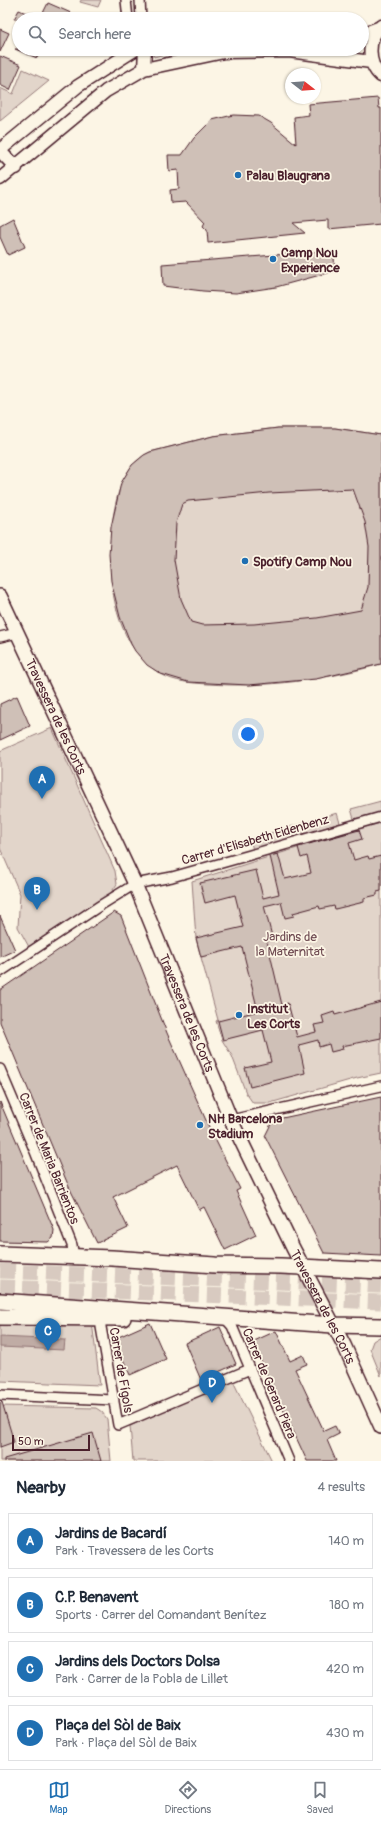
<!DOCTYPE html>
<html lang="en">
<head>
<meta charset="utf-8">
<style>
	body { margin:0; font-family:Pangolin,sans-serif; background:#f6f6f7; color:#1f2937 }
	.compass { position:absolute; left:285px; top:68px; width:36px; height:36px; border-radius:50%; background:#fff; box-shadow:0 1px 3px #0004; rotate:107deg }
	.scale { position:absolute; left:12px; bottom:10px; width:78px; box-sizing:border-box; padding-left:4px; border:2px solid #4a1f2b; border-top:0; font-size:11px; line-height:14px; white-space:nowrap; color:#4a1f2b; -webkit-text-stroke:3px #fcf5e5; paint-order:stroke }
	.you { position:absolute; left:248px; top:734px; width:14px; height:14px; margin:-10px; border:3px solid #fff; border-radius:50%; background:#1a73e8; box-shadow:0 0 0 6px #1a73e833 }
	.badge { display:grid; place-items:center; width:26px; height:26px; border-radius:50%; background:#1f6fb2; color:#fff; font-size:13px; font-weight:700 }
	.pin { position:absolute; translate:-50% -33px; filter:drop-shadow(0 1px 2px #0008) }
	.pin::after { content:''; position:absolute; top:21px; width:14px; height:12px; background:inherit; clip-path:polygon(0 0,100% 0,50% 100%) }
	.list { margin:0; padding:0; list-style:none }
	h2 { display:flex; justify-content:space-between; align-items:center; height:52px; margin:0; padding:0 16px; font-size:17px }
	h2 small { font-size:13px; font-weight:400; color:#747a83 }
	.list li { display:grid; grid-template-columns:26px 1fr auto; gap:12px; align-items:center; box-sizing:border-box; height:56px; margin:0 8px 8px; padding:0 8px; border:1px solid #e0e1e3; border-radius:0px }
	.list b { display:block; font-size:15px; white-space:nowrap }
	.list p { margin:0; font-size:13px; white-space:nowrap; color:#747a83 }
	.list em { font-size:13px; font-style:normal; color:#747a83 }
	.icon { flex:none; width:22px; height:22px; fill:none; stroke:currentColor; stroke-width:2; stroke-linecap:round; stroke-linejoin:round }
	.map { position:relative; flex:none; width:381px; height:1461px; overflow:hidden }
	.search { position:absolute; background:#fff; box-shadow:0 1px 3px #0004; left:12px; right:12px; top:12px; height:44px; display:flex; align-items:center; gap:10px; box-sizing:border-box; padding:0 14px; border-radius:22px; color:#747a83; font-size:15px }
	.sheet { height:308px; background:#fff }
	nav { display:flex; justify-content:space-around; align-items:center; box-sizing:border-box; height:56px; border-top:1px solid #e0e1e3; background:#fff; font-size:11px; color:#747a83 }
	nav a { display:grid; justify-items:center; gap:2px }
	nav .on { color:#1f6fb2 }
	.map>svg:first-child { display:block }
	.green { fill:#e2d5ca; stroke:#967a7a }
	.water { fill:#c0aca5; stroke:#917474 }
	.building { fill:#cfc0b7; stroke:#4a1f2b; fill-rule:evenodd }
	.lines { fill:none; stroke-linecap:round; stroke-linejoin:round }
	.primary-tunnel { stroke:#d8cac0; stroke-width:15; stroke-dasharray:15 8; stroke-linecap:butt }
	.minor-casing { stroke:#4a1f2b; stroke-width:12 }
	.tertiary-casing { stroke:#4a1f2b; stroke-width:15 }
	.secondary-casing { stroke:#4a1f2b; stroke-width:16 }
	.primary-casing { stroke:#4a1f2b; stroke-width:18 }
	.minor { stroke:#fcf5e5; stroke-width:9 }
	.tertiary { stroke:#fcf5e5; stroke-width:12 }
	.secondary { stroke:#fcf5e5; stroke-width:13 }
	.primary { stroke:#fcf5e5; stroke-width:15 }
	.poi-dot { fill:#1f6fb2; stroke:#fcf5e5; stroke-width:1.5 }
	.labels { text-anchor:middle; stroke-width:3.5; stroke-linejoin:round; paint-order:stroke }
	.poi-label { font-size:13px; font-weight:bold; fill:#4a1f2b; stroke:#fcf5e5; text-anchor:start }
	.street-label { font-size:13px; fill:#4a1f2b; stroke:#fcf5e5 }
	.park-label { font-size:13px; fill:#704c53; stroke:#fcf5e5 }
</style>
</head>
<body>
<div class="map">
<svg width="381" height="1461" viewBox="0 0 381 1461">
	<rect width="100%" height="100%" fill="#fcf5e5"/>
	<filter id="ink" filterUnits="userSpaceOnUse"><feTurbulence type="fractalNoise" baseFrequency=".025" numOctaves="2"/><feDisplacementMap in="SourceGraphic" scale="8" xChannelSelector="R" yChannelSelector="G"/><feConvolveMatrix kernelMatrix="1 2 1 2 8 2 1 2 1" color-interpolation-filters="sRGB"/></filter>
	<g filter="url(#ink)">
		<path class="green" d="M81 0H101L98 7 80 2Z
			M160 49H183L154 57 152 52Z
			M23 69 49 81 0 121V88L13 94Z
			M278 428H335L381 435V664C325 680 266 688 208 684 192 683 174 682 161 674 109 644 105 564 114 512 118 489 126 463 150 452L213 436Z
			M52 728 115 871 117 884 110 894 29 947 18 927 20 894 0 848V751Z
			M381 801V812L354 819 351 809Z
			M337 813 340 823 253 850 250 839Z
			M381 823V1073L357 1078 270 1103H253L246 1093 232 1056 222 1040 216 1021 218 1020 196 939 192 881 361 828Z
			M0 1321 92 1322 100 1385 0 1381Z
			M381 1336V1376L370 1349 373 1341Z
			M232 1379 272 1461H133L130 1426Z
			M0 1406 96 1408 102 1412 107 1419 111 1461H0Z"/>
		<path class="water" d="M0 1337 65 1340 64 1350 0 1347Z"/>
		<path class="building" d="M48 3 71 13 68 19H40Z
			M19 10 40 19H14Z
			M0 29 9 33 0 52Z
			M15 49H42L37 58Z
			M0 56 21 65 10 90 0 85Z
			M378 98 379 108H381V224L328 229V220L293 223 305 233 208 243 207 230 203 226 205 222 186 202 171 203 170 190 179 189 178 170 169 171 168 155H182L194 138 212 120 233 115 259 116 271 123 296 144 294 117 309 115 308 104Z
			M13 218 25 247 8 255 0 237V225Z
			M325 251 334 258 335 271 276 287 236 293 203 291 163 286 162 264Z
			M278 428H335L381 435V664L316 679 249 685 188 682 161 674 147 665 135 651 131 644 120 617 111 581 109 554 111 527 121 483 132 465 144 455 150 452 213 436ZM353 489 365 522 369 547 368 587 361 610 317 618 254 624 202 625 191 622 181 599 174 560 176 523 182 504 188 501 269 493Z
			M17 696 30 726 0 740V704Z
			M359 830 362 839 349 843 354 860 368 856 369 859 381 856V891L377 892V895L364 898V902L335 909 334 906 320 909 319 906 293 913 294 916 285 918 281 902 264 906 273 940 267 941 282 1005 288 1003 297 1037 316 1032 314 1025 324 1023 322 1016 334 1012 335 1015 381 1002V1038L342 1046 343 1049 331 1052 329 1044 319 1047 318 1040 299 1045 305 1073 250 1087 245 1068 271 1062 263 1030 223 1040 218 1021 258 1011 242 947 201 957 196 938 243 927 235 895 205 903 200 883 256 870 263 898 279 894 270 856 278 854 285 879 311 873 307 856 301 858 298 847Z
			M114 912 121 916 167 1033 209 1127 240 1189 236 1191 256 1235 225 1250 204 1207 199 1210 177 1165 113 1197 128 1228 97 1243 69 1187 0 1022V990Z
			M0 916 15 950 0 957Z
			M381 1097V1256L324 1253 265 1136 273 1120Z
			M0 1102 54 1230 53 1238 48 1242 0 1241Z
			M150 1323 166 1359 130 1375 114 1339Z
			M220 1327 236 1364 201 1380 185 1343Z
			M276 1331 290 1361 303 1355 307 1364 295 1369 324 1431 335 1426 339 1434 327 1440 336 1461H307L252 1342Z
			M2 1402 14 1442 0 1447V1403Z
			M93 1433 101 1461H4V1459Z"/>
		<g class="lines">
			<path class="primary-tunnel" d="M0 1271 381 1286
				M0 1287 381 1302"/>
			<defs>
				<path id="minor" d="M126 0 128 19
					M140 0 141 19
					M0 637 17 633
					M0 972 101 905 135 884 172 877 250 855 381 817
					M0 1069 36 1154 72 1245 74 1258
					M231 1120 381 1086
					M224 1317 232 1326 289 1461
					M101 1319V1327L118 1425 250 1369
					M0 1395 114 1400"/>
				<path id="tertiary" d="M381 26C367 38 367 64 381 76
					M362 34 378 28
					M144 69 145 49
					M0 150 78 86 136 49
					M0 151 16 168
					M0 179 106 91 144 69 224 52 289 51 371 62"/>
				<g id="secondary">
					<path id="s1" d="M0 596 135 884 231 1120 293 1248 344 1345 381 1427"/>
				</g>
				<path id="primary" d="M0 1254 112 1258 215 1265 281 1266 381 1271
					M0 1301 333 1325 381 1326
					M0 1317 123 1318"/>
			</defs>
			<use href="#minor" class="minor-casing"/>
			<use href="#tertiary" class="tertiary-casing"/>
			<use href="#secondary" class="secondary-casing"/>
			<use href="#primary" class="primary-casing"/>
			<use href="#minor" class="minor"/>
			<use href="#tertiary" class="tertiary"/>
			<use href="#secondary" class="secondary"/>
			<use href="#primary" class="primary"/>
		</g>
	</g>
	<g class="poi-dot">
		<circle cx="238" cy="175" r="4"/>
		<circle cx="273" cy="259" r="4"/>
		<circle cx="245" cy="561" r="4"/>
		<circle cx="239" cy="1015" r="4"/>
		<circle cx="200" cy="1125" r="4"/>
	</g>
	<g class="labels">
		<g class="poi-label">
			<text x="246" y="180">Palau Blaugrana</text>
			<text x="281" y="257">Camp Nou<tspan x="281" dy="15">Experience</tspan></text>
			<text x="253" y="566">Spotify Camp Nou</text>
			<text x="247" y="1013">Institut<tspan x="247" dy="15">Les Corts</tspan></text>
			<text x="208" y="1123">NH Barcelona<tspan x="208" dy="15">Stadium</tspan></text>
		</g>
		<g class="street-label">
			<text dy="5" stroke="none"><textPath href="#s1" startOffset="133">Travessera de les Corts</textPath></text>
			<text transform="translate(255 839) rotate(-16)" y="5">Carrer d'Elisabeth Eidenbenz</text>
			<text dy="5" stroke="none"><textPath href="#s1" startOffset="457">Travessera de les Corts</textPath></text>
			<text transform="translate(50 1158) rotate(68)" y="5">Carrer de Maria Barrientos</text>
			<text dy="5" stroke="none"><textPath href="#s1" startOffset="781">Travessera de les Corts</textPath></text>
			<text transform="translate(122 1370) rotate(80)" y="5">Carrer de Fígols</text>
			<text transform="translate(270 1383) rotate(67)" y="5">Carrer de Gerard Piera</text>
		</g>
		<g class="park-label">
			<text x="290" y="941">Jardins de<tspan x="290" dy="15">la Maternitat</tspan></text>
		</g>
	</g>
</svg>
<svg class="compass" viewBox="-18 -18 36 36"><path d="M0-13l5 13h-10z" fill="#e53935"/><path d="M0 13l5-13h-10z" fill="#747a83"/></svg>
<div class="scale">50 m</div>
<div class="you"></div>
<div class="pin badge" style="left:42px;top:799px">A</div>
<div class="pin badge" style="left:37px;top:910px">B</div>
<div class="pin badge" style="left:48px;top:1351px">C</div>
<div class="pin badge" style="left:212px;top:1403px">D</div>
<div class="search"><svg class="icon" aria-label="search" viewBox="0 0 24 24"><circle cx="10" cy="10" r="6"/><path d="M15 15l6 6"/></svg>Search here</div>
</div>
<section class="sheet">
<h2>Nearby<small>4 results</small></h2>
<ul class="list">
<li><span class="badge">A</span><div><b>Jardins de Bacardí</b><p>Park · Travessera de les Corts</p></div><em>140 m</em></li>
<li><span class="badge">B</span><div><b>C.P. Benavent</b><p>Sports · Carrer del Comandant Benítez</p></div><em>180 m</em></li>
<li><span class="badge">C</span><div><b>Jardins dels Doctors Dolsa</b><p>Park · Carrer de la Pobla de Lillet</p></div><em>420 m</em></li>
<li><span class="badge">D</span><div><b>Plaça del Sòl de Baix</b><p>Park · Plaça del Sòl de Baix</p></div><em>430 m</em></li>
</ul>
</section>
<nav>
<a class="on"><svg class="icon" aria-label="map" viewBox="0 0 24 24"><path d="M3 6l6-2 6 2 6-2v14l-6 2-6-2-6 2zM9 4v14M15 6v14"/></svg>Map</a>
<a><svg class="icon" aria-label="directions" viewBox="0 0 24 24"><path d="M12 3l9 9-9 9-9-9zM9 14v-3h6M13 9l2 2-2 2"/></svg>Directions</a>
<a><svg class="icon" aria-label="saved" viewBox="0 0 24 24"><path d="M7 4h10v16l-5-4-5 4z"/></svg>Saved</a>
</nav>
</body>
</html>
